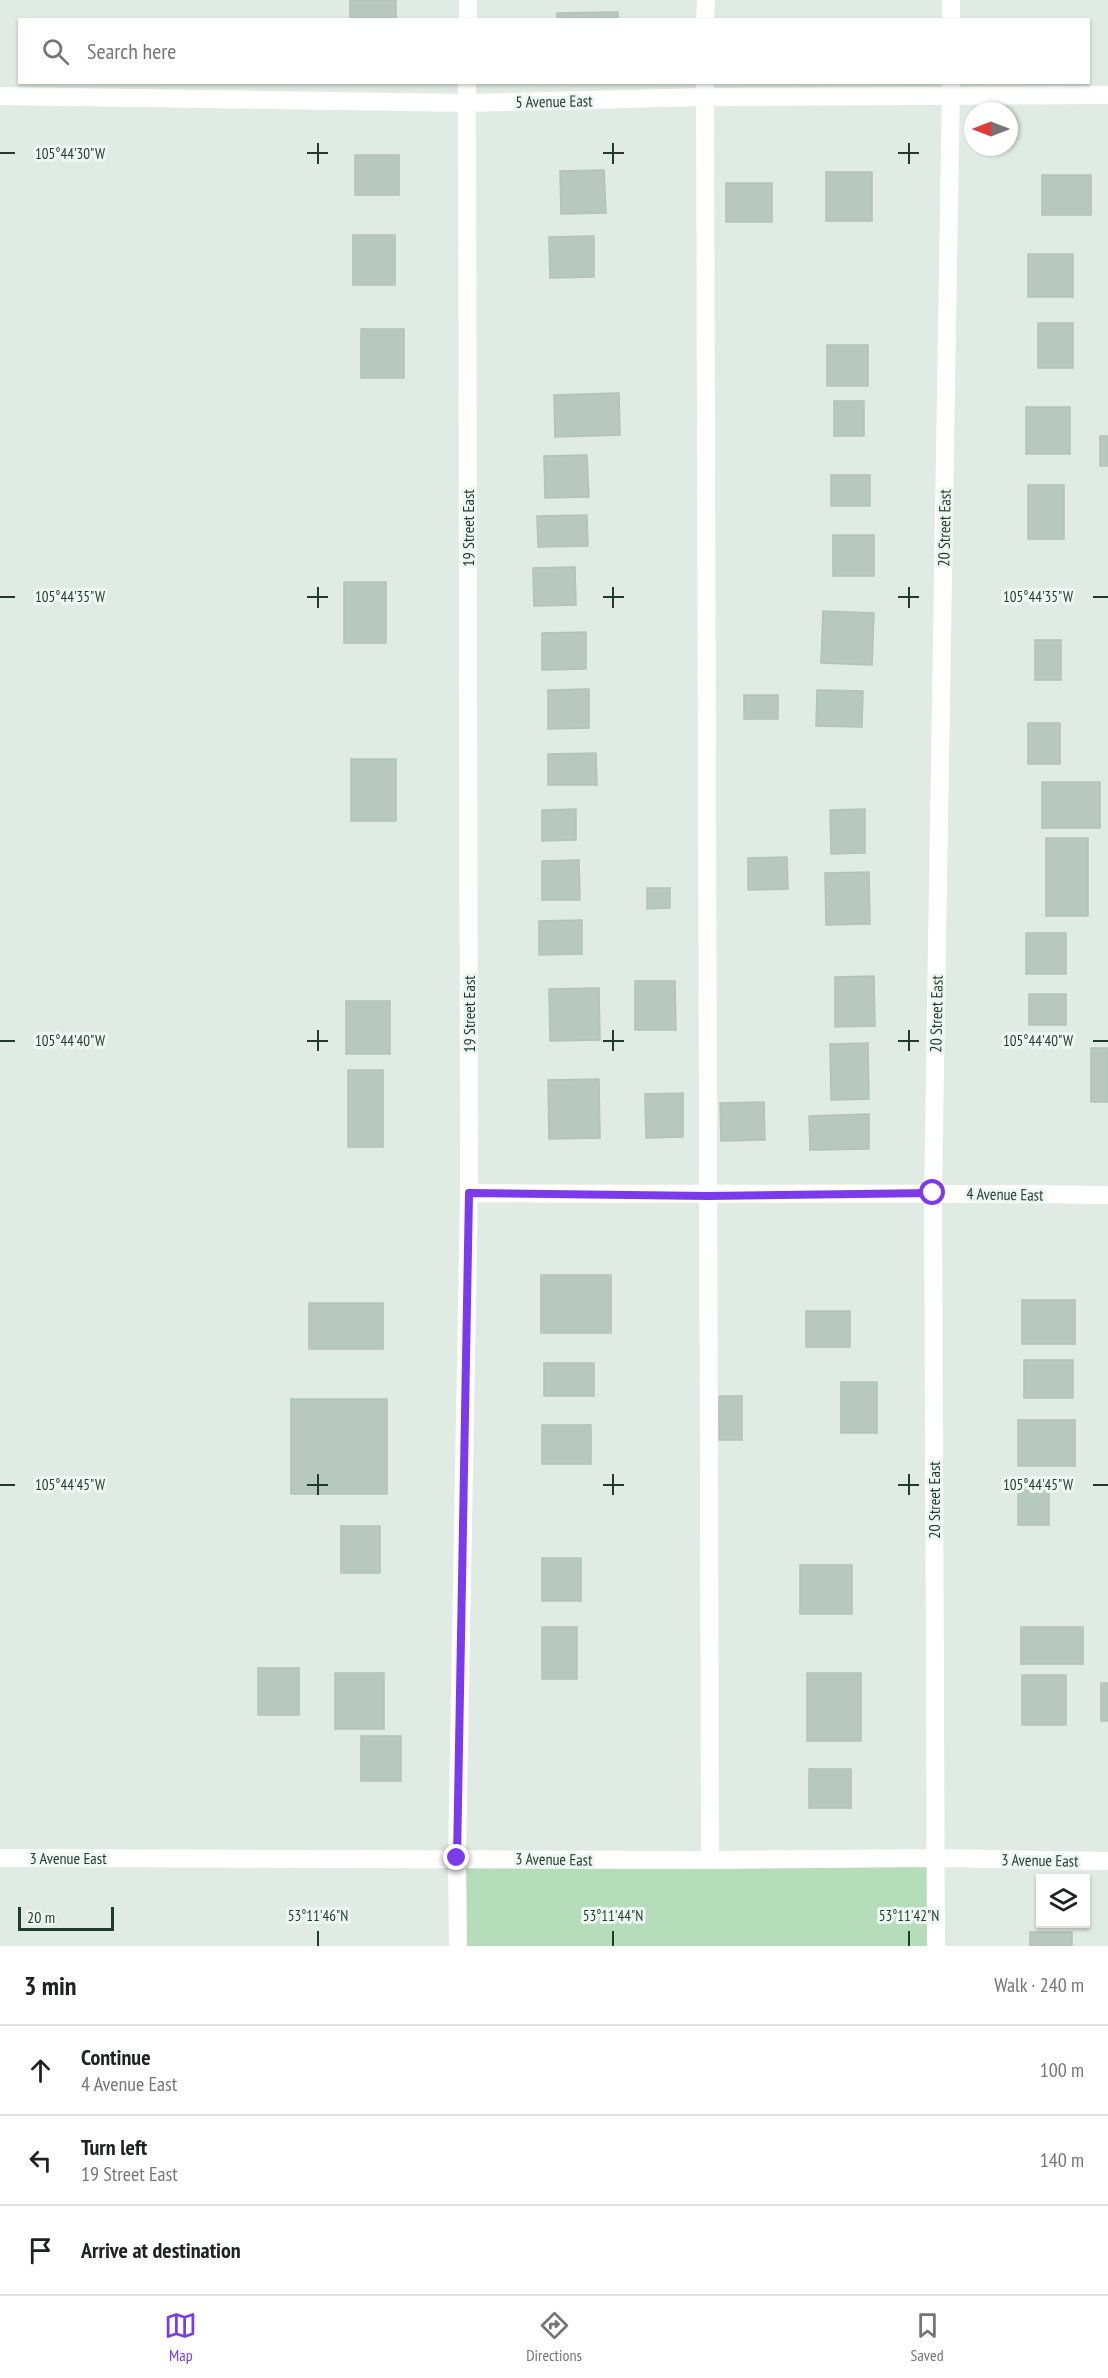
<!DOCTYPE html>
<html lang="en">
<head>
<meta charset="utf-8">
<style>
	body { margin:0; font-family:"PT Sans Narrow",sans-serif; background:#f2f2f2; color:#202124 }
	.controls { position:absolute; right:18px; bottom:18px; display:grid; overflow:hidden; border-radius:0px; box-shadow:0 2px 4px #0004 }
	.controls button { width:54px; height:54px; display:grid; place-items:center; padding:0; border:0; border-bottom:2px solid #e0e0e0; background:#fff; color:#202124; font:30px sans-serif }
	.compass { position:absolute; left:964px; top:102px; width:54px; height:54px; border-radius:50%; background:#fff; box-shadow:0 2px 4px #0004; rotate:270deg }
	.scale { position:absolute; left:18px; bottom:15px; width:96px; box-sizing:border-box; padding-left:6px; border:3px solid #1f3b2e; border-top:0; font-size:16px; line-height:21px; white-space:nowrap; color:#1f3b2e; -webkit-text-stroke:4px #eff7f2; paint-order:stroke }
	.stop { position:absolute; width:18px; height:18px; margin:-14px; border:4px solid #7c3aed; border-radius:50%; background:#fff }
	.stop.end { background:#7c3aed; border-color:#fff; box-shadow:0 2px 6px #0008 }
	.list { margin:0; padding:0; list-style:none }
	h2 { display:flex; justify-content:space-between; align-items:center; height:78px; margin:0; padding:0 24px; font-size:26px }
	h2 small { font-size:20px; font-weight:400; color:#757577 }
	.list li { display:grid; grid-template-columns:39px 1fr auto; gap:18px; align-items:center; box-sizing:border-box; height:90px; padding:0 24px; border-top:2px solid #e0e0e0 }
	.list b { display:block; font-size:22px; white-space:nowrap }
	.list p { margin:0; font-size:20px; white-space:nowrap; color:#757577 }
	.list em { font-size:20px; font-style:normal; color:#757577 }
	.icon { flex:none; width:33px; height:33px; fill:none; stroke:currentColor; stroke-width:2; stroke-linecap:round; stroke-linejoin:round }
	.map { position:relative; flex:none; width:1108px; height:1946px; overflow:hidden }
	.search { position:absolute; background:#fff; box-shadow:0 2px 4px #0004; left:18px; right:18px; top:18px; height:66px; display:flex; align-items:center; gap:15px; box-sizing:border-box; padding:0 21px; border-radius:0px; color:#757577; font-size:22px }
	.sheet { height:348px; background:#fff }
	nav { display:flex; justify-content:space-around; align-items:center; box-sizing:border-box; height:84px; border-top:2px solid #e0e0e0; background:#fff; font-size:16px; color:#757577 }
	nav a { display:grid; justify-items:center; gap:3px }
	nav .on { color:#7c3aed }
	.map>svg:first-child { display:block }
	.green { fill:#b6ddb9 }
	.building { fill:#b7c8be; stroke:#b1c4b9; stroke-width:1.5 }
	.lines { fill:none; stroke-linecap:round; stroke-linejoin:round }
	.minor { stroke:#fff; stroke-width:18 }
	.route { stroke:#7c3aed; stroke-width:8 }
	.ticks { fill:none; stroke:#1f3b2e; stroke-width:2 }
	.labels { text-anchor:middle; stroke-width:6; stroke-linejoin:round; paint-order:stroke }
	.street-label { font-size:16px; fill:#1f3b2e; stroke:#eff7f2 }
	.ticks-label { font-size:15px; text-anchor:middle; fill:#1f3b2e; stroke:#eff7f2; stroke-width:6; stroke-linejoin:round; paint-order:stroke }
</style>
</head>
<body>
<div class="map">
<svg width="1108" height="1946" viewBox="0 0 1108 1946">
	<rect width="100%" height="100%" fill="#dfebe3"/>
	<path class="green" d="M936 1863V1946H464V1865Z"/>
	<path class="building" d="M350 0H396V20H350Z
		M618 12V20H557V13Z
		M355 155H399V195H355Z
		M604 170 606 213 561 214 560 171Z
		M826 172H872V221H826Z
		M1042 175H1091V215H1042Z
		M726 183H772V222H726Z
		M353 235H395V285H353Z
		M594 236V277L550 278 549 237Z
		M1028 254H1073V297H1028Z
		M1038 323H1073V368H1038Z
		M361 329H404V378H361Z
		M827 345H868V386H827Z
		M619 393 620 435 555 437 554 395Z
		M834 401H864V436H834Z
		M1026 407H1070V454H1026Z
		M1100 436H1108V466H1100Z
		M587 455 589 497 545 498 544 456Z
		M831 475H870V506H831Z
		M1028 485H1064V539H1028Z
		M587 515 588 546 538 547 537 516Z
		M833 535H874V576H833Z
		M575 567 576 605 534 606 533 568Z
		M344 582H386V643H344Z
		M823 611 874 613 872 665 821 663Z
		M586 632V669L542 670V633Z
		M1035 640H1061V680H1035Z
		M589 689V728L548 729V690Z
		M817 690 863 691 862 727 816 726Z
		M744 695H778V719H744Z
		M1028 723H1060V764H1028Z
		M596 753 597 785H548V754Z
		M351 759H396V821H351Z
		M1042 782H1100V828H1042Z
		M576 809V840L542 841V810Z
		M865 809V853L831 854 830 810Z
		M1046 838H1088V916H1046Z
		M787 857 788 889 748 890V858Z
		M579 860 580 900H542V861Z
		M869 872 870 924 826 925 825 873Z
		M647 888H670V908L647 909Z
		M582 920V954L539 955V921Z
		M1026 933H1066V974H1026Z
		M874 976 875 1026 835 1027V977Z
		M635 981H675L676 1030H635Z
		M599 988 600 1040 550 1041 549 989Z
		M1029 994H1066V1025H1029Z
		M346 1001H390V1054H346Z
		M868 1043 869 1099 831 1100 830 1044Z
		M1091 1048H1108V1102H1091Z
		M348 1070H383V1147H348Z
		M599 1079 600 1138 549 1139 548 1080Z
		M683 1093V1137L646 1138 645 1094Z
		M764 1102 765 1140 721 1141 720 1103Z
		M869 1114V1149L810 1150 809 1116Z
		M541 1275H611V1333H541Z
		M1022 1300H1075V1344H1022Z
		M309 1303H383V1349H309Z
		M806 1311H850V1347H806Z
		M1024 1360H1073V1398H1024Z
		M544 1363H594V1396H544Z
		M841 1382H877V1433H841Z
		M719 1396H742V1440H719Z
		M291 1399H387V1494H291Z
		M1018 1420H1075V1466H1018Z
		M542 1425H591V1464H542Z
		M1018 1481H1049V1525H1018Z
		M341 1526H380V1573H341Z
		M542 1558H581V1601H542Z
		M800 1565H852V1614H800Z
		M542 1627H577V1679H542Z
		M1021 1627H1083V1664H1021Z
		M258 1668H299V1715H258Z
		M335 1673H384V1729H335Z
		M807 1673H861V1741H807Z
		M1022 1675H1066V1725H1022Z
		M1101 1683H1108V1721H1101Z
		M361 1736H401V1781H361Z
		M809 1769H851V1808H809Z
		M1030 1932H1072V1946H1030Z"/>
	<g class="lines">
		<path class="minor" d="M468 20V0
			M705 20 706 0
			M951 20V0
			M705 82 710 1860
			M0 96 467 103 705 97 1108 95
			M469 1193C682 1195 895 1192 1108 1195
			M0 1858 710 1860 935 1858 1108 1861
			M458 1946 457 1858 469 1193 467 82
			M936 1946 933 1193 951 82"/>
	</g>
	<g class="lines">
		<path class="route" d="M457 1858 469 1193 708 1196 933 1193"/>
	</g>
	<path class="ticks" d="M318 143V164M613 143V164M909 143V164M0 153H15M307 153H328M603 153H624M898 153H919M318 587V608M613 587V608M909 587V608M0 597H15M307 597H328M603 597H624M898 597H919M1093 597H1108M318 1030V1051M613 1030V1051M909 1030V1051M0 1041H15M307 1041H328M603 1041H624M898 1041H919M1093 1041H1108M318 1474V1495M613 1474V1495M909 1474V1495M0 1485H15M307 1485H328M603 1485H624M898 1485H919M1093 1485H1108M318 1931V1946M613 1931V1946M909 1931V1946"/>
	<g class="labels">
		<g class="street-label">
			<text transform="translate(554 101) rotate(-1)" y="6">5 Avenue East</text>
			<text transform="translate(468 528) rotate(-90)" y="6">19 Street East</text>
			<text transform="translate(944 528) rotate(-89)" y="6">20 Street East</text>
			<text transform="translate(469 1014) rotate(-90)" y="6">19 Street East</text>
			<text transform="translate(936 1014) rotate(-89)" y="6">20 Street East</text>
			<text transform="translate(1005 1194) rotate(1)" y="6">4 Avenue East</text>
			<text transform="translate(934 1500) rotate(-90)" y="6">20 Street East</text>
			<text x="68" y="1864">3 Avenue East</text>
			<text transform="translate(554 1859) rotate(1)" y="6">3 Avenue East</text>
			<text transform="translate(1040 1860) rotate(1)" y="6">3 Avenue East</text>
		</g>
	</g>
	<g class="ticks-label">
		<text x="70" y="159">105°44'30"W</text>
		<text x="1038" y="602">105°44'35"W</text>
		<text x="70" y="602">105°44'35"W</text>
		<text x="1038" y="1046">105°44'40"W</text>
		<text x="70" y="1046">105°44'40"W</text>
		<text x="1038" y="1490">105°44'45"W</text>
		<text x="70" y="1490">105°44'45"W</text>
		<text x="318" y="1921">53°11'46"N</text>
		<text x="613" y="1921">53°11'44"N</text>
		<text x="909" y="1921">53°11'42"N</text>
	</g>
</svg>
<div class="controls">
<button><svg class="icon" aria-label="layers" viewBox="0 0 24 24"><path d="M12 4l9 5-9 5-9-5zM3 14l9 5 9-5"/></svg></button>
</div>
<svg class="compass" viewBox="-18 -18 36 36"><path d="M0-13l5 13h-10z" fill="#e53935"/><path d="M0 13l5-13h-10z" fill="#757577"/></svg>
<div class="scale">20 m</div>
<div class="stop" style="left:933px;top:1193px"></div>
<div class="stop end" style="left:457px;top:1858px"></div>
<div class="search"><svg class="icon" aria-label="search" viewBox="0 0 24 24"><circle cx="10" cy="10" r="6"/><path d="M15 15l6 6"/></svg>Search here</div>
</div>
<section class="sheet">
<h2>3 min<small>Walk · 240 m</small></h2>
<ul class="list">
<li><svg class="icon" aria-label="ahead" viewBox="0 0 24 24"><path d="M12 20V5M6 11l6-6 6 6"/></svg><div><b>Continue</b><p>4 Avenue East</p></div><em>100 m</em></li>
<li><svg class="icon" aria-label="left" viewBox="0 0 24 24"><path d="M17 20v-9H6M10 6l-5 5 5 5"/></svg><div><b>Turn left</b><p>19 Street East</p></div><em>140 m</em></li>
<li><svg class="icon" aria-label="arrive" viewBox="0 0 24 24"><path d="M6 21V4h12l-3 4 3 4H6"/></svg><div><b>Arrive at destination</b></div></li>
</ul>
</section>
<nav>
<a class="on"><svg class="icon" aria-label="map" viewBox="0 0 24 24"><path d="M3 6l6-2 6 2 6-2v14l-6 2-6-2-6 2zM9 4v14M15 6v14"/></svg>Map</a>
<a><svg class="icon" aria-label="directions" viewBox="0 0 24 24"><path d="M12 3l9 9-9 9-9-9zM9 14v-3h6M13 9l2 2-2 2"/></svg>Directions</a>
<a><svg class="icon" aria-label="saved" viewBox="0 0 24 24"><path d="M7 4h10v16l-5-4-5 4z"/></svg>Saved</a>
</nav>
</body>
</html>
